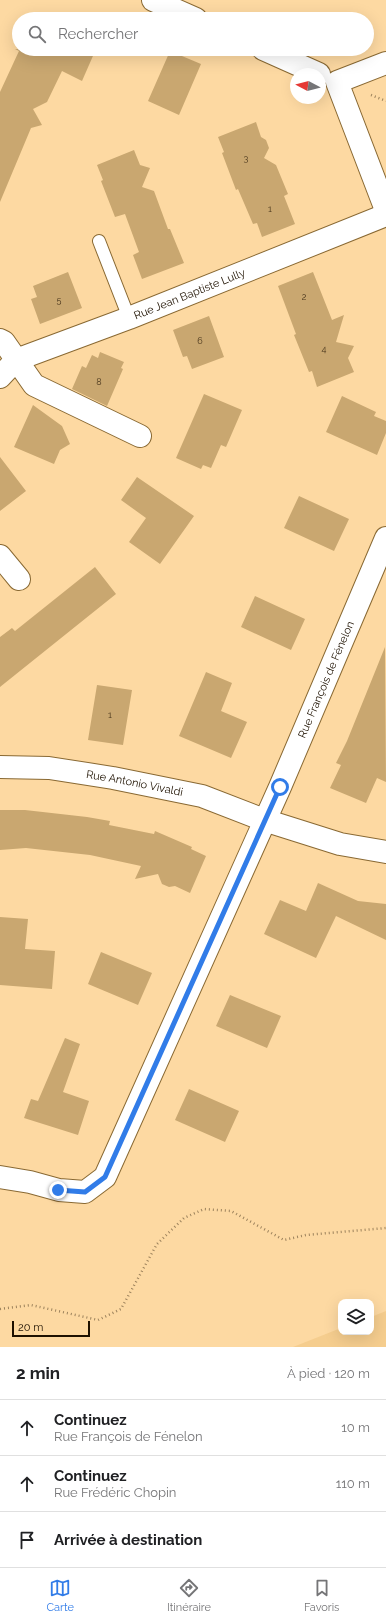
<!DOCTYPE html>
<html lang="fr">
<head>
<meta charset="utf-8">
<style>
	body { margin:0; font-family:Raleway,sans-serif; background:#f6f6f6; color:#202124 }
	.controls { position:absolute; right:12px; bottom:12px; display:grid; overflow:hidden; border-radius:8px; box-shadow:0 4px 16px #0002 }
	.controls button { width:36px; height:36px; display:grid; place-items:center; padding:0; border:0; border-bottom:1px solid #e0e0e0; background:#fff; color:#202124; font:20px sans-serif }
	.compass { position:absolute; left:290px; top:68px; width:36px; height:36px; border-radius:50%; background:#fff; box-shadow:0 4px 16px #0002; rotate:277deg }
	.scale { position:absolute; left:12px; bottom:10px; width:78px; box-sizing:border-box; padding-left:4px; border:2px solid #1e1100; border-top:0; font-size:11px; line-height:14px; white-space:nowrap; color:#1e1100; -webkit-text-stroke:3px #fdd9a2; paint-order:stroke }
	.stop { position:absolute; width:12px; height:12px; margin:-9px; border:3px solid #317ce8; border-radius:50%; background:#fff }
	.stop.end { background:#317ce8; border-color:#fff; box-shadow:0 1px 4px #0008 }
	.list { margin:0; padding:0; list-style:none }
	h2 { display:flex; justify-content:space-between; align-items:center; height:52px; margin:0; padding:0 16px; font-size:17px }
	h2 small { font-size:13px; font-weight:400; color:#757577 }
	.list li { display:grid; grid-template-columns:26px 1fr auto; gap:12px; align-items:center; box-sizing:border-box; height:56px; padding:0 16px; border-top:1px solid #e0e0e0 }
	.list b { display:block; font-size:15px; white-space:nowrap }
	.list p { margin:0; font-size:13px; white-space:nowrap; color:#757577 }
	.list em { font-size:13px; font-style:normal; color:#757577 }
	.icon { flex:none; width:22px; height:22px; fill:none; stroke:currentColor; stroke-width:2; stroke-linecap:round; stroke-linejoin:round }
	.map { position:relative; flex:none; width:386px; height:1347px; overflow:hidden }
	.search { position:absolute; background:#fff; box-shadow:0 4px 16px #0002; left:12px; right:12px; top:12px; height:44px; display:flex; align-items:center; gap:10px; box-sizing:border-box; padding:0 14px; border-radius:22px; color:#757577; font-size:15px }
	.sheet { height:220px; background:#fff }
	nav { display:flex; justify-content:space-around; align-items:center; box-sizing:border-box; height:56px; border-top:1px solid #e0e0e0; background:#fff; font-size:11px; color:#757577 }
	nav a { display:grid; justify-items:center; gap:2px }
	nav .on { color:#317ce8 }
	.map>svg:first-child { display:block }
	.built { fill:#f5cd8e }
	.building { fill:#c9a770 }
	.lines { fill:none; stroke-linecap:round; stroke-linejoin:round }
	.service-casing { stroke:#896933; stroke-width:14 }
	.minor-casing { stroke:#896933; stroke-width:24 }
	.path { stroke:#9c825c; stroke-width:2.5; stroke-dasharray:1 3; stroke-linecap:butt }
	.service { stroke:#fff; stroke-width:12 }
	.minor { stroke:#fff; stroke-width:22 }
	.route { stroke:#317ce8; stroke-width:5 }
	.labels { text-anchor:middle; stroke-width:3; stroke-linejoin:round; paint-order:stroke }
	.number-label { font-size:9px; fill:#49361c }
	.street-label { font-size:11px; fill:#1e1100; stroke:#fdd9a2 }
</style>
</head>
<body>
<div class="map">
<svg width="386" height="1347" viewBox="0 0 386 1347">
	<rect width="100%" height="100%" fill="#fdd9a2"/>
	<path class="built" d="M386 1311V1347H293L341 1328V1332H371V1317Z"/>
	<path class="building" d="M69 12 84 19H66Z
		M15 49H96L82 81 62 71 47 102 33 109 42 125 31 128 0 202V92L19 51Z
		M170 51 201 64 179 115 148 101Z
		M256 122 261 137 266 140 269 148 264 158 276 165 288 194 284 196 295 224 262 237 257 223 253 224 238 189 236 190 222 153 224 152 218 137Z
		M134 150 140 165 150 168 142 187 154 191 168 229H170L184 263 142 279 133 255 139 252 125 214 115 217 101 181 103 180 97 165Z
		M68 272 82 308 40 324 31 299 37 297 33 286Z
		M313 272 332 320 344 315 336 342 354 346 348 358 354 372 317 387 312 371 309 372 294 335 296 334 278 286Z
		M209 316 224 357 192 369 187 356 183 357 173 330Z
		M100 352 124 362 121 368 123 369 107 406 72 389 82 366 86 368 92 355 98 358Z
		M204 394 242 410 226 447 221 445 211 468 203 465 201 469 176 458Z
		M342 396 376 412 374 416 386 421V433L377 455 326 432Z
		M33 405 62 426 70 444 60 450 54 464 14 447Z
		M0 457 26 491 0 511Z
		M137 477 194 516 160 564 129 542 146 518 121 500Z
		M299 496 349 519 334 551 284 528Z
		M95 567 116 594 0 687V637L12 628 15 631Z
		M255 596 305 619 291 650 241 627Z
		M385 647 386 782 377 778 366 803 330 788 341 765 336 763 347 741Z
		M206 672 232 683 221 711 247 722 231 758 179 736Z
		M97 685 132 690 123 745 88 740Z
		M0 810H25L87 817 110 821 109 825 154 834 155 831 192 847 191 849 206 856 190 893 175 886 169 887 162 884 158 874 135 879 141 866 90 855 26 848 0 850Z
		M318 883 358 901 386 904V940L336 916 316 958 264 934 280 900 306 911Z
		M0 917 28 919 25 949 55 951 52 989 0 985Z
		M101 952 152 973 138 1005 88 984Z
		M230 995 281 1016 267 1048 216 1026Z
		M65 1038 80 1044 63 1092 89 1101 78 1135 24 1118 31 1099 38 1101Z
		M189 1089 239 1111 225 1142 175 1120Z"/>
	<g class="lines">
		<defs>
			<path id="service" d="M99 241 129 318"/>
			<g id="minor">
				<path d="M153 0 196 19"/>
				<path d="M263 49 319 74"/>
				<path d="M386 63 337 82 386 210"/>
				<path d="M0 340 4 342 34 385 140 436"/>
				<path id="s1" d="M0 377 16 360 129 318 386 215"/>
				<path d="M0 556 19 579"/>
				<path id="s2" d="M0 767 49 768 113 778 202 796 264 820 340 844 386 852"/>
				<path id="s3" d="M0 1177 30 1182 59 1190 85 1192 105 1177 280 787 386 538"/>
			</g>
		</defs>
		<use href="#service" class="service-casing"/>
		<use href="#minor" class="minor-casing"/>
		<path class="path" d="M371 95 386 101
			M0 1309 31 1305 98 1320 121 1309 157 1244 184 1218 204 1209 231 1211 284 1240 306 1235 386 1228"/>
		<use href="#service" class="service"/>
		<use href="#minor" class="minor"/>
	</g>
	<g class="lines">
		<path class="route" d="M58 1190 85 1192 105 1177 280 787"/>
	</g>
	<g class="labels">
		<g class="number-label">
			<text x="246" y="161">3</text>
			<text x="270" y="212">1</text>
			<text x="304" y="300">2</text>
			<text x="59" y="303">5</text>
			<text x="200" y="344">6</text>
			<text x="324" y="352">4</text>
			<text x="99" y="385">8</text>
			<text x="110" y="718">1</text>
		</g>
		<g class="street-label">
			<text dy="4" stroke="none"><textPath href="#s1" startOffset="209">Rue Jean Baptiste Lully</textPath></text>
			<text dy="4" stroke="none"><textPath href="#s3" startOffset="656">Rue François de Fénelon</textPath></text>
			<text dy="4" stroke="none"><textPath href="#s2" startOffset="136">Rue Antonio Vivaldi</textPath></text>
		</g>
	</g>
</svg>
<div class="controls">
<button><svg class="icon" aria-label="layers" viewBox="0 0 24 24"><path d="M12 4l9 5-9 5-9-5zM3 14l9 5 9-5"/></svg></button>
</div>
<svg class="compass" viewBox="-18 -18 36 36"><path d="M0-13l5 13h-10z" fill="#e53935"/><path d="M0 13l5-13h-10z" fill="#757577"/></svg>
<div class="scale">20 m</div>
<div class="stop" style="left:280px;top:787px"></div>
<div class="stop end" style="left:58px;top:1190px"></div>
<div class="search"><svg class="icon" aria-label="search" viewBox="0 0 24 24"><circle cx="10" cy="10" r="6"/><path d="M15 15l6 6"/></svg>Rechercher</div>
</div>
<section class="sheet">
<h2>2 min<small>À pied · 120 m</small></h2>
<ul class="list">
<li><svg class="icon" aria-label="ahead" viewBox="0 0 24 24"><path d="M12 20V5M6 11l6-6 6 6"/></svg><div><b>Continuez</b><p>Rue François de Fénelon</p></div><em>10 m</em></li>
<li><svg class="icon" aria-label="ahead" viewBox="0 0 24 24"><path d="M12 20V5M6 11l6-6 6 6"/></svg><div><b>Continuez</b><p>Rue Frédéric Chopin</p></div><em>110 m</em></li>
<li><svg class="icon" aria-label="arrive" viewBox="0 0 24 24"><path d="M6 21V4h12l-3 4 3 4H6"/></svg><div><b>Arrivée à destination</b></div></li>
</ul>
</section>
<nav>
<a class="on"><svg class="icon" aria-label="map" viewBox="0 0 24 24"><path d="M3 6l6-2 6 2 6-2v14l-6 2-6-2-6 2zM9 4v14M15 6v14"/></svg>Carte</a>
<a><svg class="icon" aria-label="directions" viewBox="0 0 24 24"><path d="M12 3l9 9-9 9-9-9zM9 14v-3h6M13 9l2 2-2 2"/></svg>Itinéraire</a>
<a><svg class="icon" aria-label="saved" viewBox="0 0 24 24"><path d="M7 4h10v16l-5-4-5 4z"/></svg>Favoris</a>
</nav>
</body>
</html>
